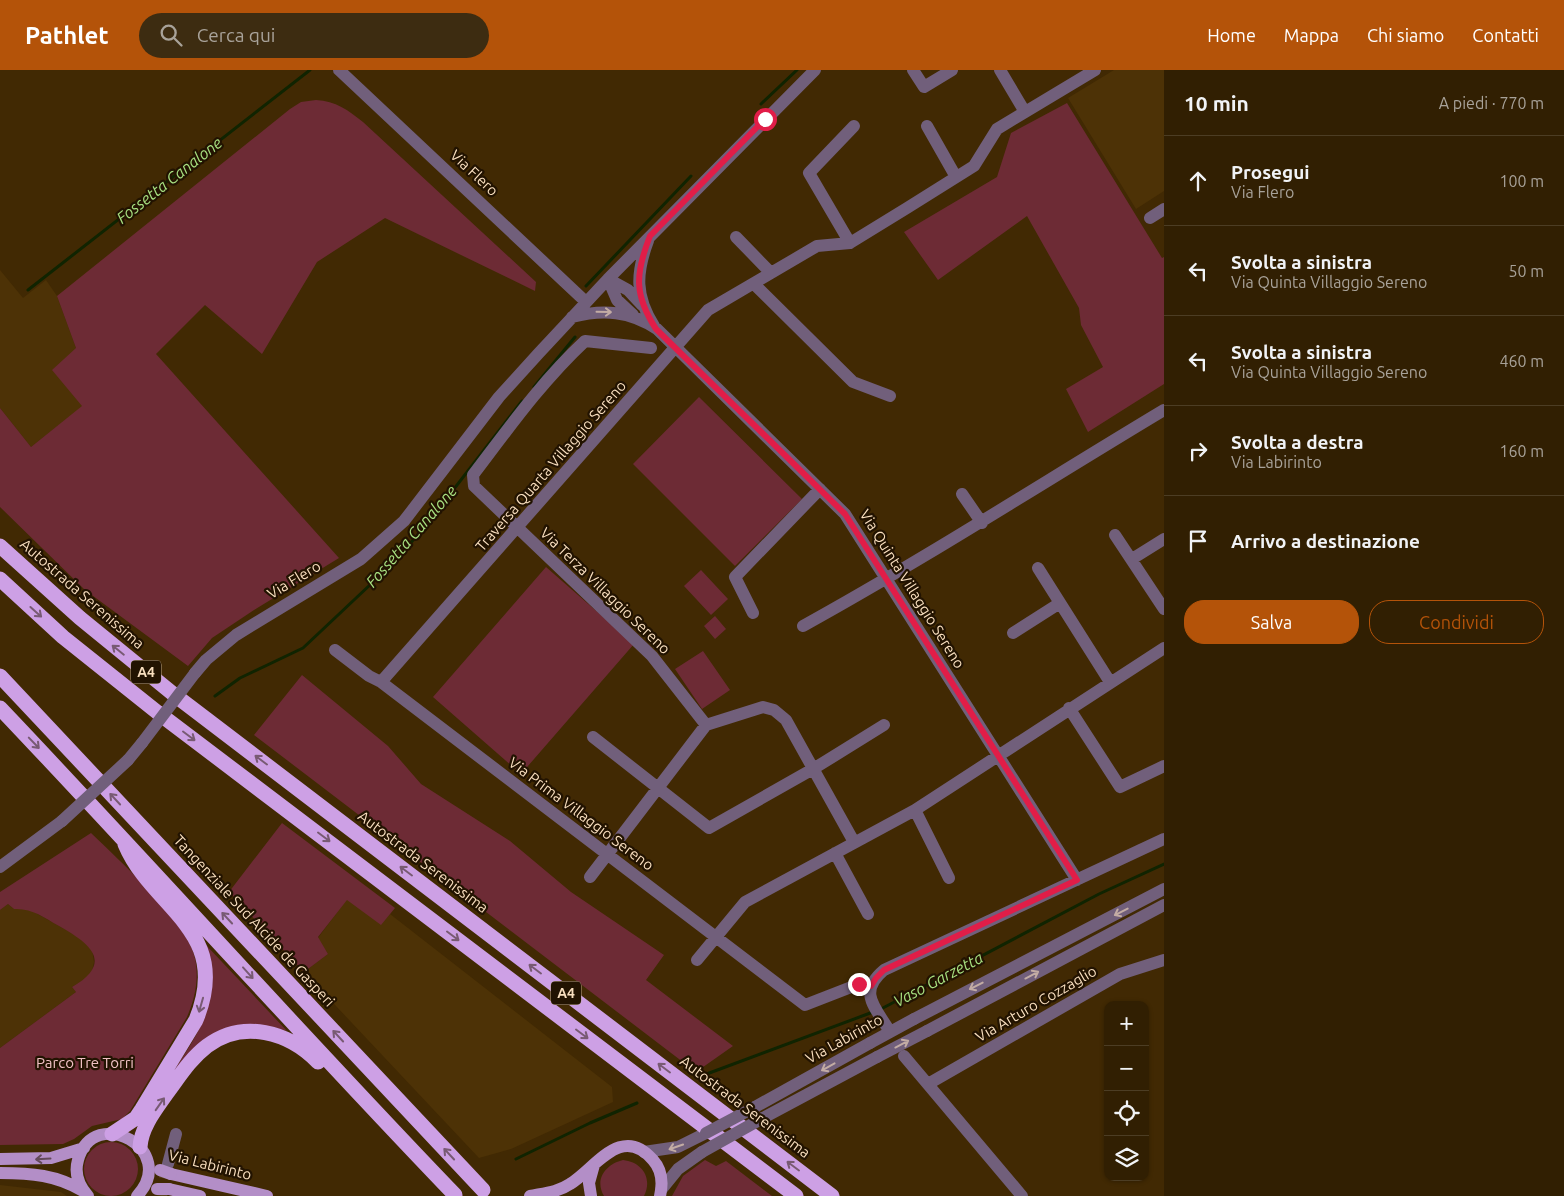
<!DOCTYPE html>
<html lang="it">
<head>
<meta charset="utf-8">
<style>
	body { margin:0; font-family:Ubuntu,sans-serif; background:#3d2c11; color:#f1f3f6 }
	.controls { position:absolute; right:15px; bottom:15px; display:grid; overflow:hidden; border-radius:10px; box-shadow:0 1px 4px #0004 }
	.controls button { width:45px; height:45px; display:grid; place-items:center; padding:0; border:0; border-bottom:1px solid #4c3d24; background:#311f02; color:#f1f3f6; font:25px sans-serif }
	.stop { position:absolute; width:15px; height:15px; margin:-11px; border:4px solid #e11d48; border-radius:50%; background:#fff }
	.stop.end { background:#e11d48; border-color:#fff; box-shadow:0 1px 5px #0008 }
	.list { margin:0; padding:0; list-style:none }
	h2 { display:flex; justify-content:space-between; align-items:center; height:65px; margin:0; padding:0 20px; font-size:21px }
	h2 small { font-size:16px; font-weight:400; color:#a8a299 }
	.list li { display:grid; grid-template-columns:32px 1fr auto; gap:15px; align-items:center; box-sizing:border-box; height:90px; padding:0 20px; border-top:1px solid #4c3d24 }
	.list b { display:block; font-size:19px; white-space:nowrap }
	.list p { margin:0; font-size:16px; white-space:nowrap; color:#a8a299 }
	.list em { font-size:16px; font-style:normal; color:#a8a299 }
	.actions { display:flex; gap:10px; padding:15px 20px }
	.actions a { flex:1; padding:11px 0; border:1px solid #b45309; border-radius:20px; text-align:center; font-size:18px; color:#b45309 }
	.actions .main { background:#b45309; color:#fff }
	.icon { flex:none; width:28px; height:28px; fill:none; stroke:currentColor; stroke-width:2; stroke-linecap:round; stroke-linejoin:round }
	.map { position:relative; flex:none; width:1164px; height:1126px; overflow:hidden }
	header { display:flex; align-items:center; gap:30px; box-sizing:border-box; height:70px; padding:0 25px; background:#b45309; color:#fff }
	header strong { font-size:24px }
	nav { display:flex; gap:28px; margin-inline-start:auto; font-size:18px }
	.search { width:350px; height:45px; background:#3d2c11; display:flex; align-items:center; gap:12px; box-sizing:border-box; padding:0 18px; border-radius:28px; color:#a8a299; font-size:19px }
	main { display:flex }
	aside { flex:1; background:#311f02 }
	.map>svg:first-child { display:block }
	.built { fill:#4d3206 }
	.green { fill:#6d2b35 }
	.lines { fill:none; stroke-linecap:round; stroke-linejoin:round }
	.stream { stroke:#102401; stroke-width:3 }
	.minor-tunnel { stroke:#5d441f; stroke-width:12; stroke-dasharray:12 6; stroke-linecap:butt }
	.minor { stroke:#715f7b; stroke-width:12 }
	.major { stroke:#b38ec7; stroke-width:12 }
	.highway { stroke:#cda0e5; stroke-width:15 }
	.minor-bridge { stroke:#715f7b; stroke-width:12 }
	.major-bridge { stroke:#b38ec7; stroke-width:12 }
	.oneway { stroke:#c3aca4 }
	.oneway2 { stroke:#785a73 }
	.oneway3 { stroke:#634a5a }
	.route { stroke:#e11d48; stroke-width:6 }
	.labels { text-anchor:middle; stroke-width:4.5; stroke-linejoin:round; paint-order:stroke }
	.shield { fill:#221301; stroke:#b8a286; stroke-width:1 }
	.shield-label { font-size:14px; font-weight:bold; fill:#f9dfbf }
	.street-label { font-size:15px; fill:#f9dfbf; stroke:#221301 }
	.park-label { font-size:15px; fill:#f0c0c4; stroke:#221301 }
	.water-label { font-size:16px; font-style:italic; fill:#a8e181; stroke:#221301 }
</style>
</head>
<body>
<header>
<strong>Pathlet</strong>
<div class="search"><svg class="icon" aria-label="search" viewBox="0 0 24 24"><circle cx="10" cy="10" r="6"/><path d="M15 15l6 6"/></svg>Cerca qui</div>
<nav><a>Home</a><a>Mappa</a><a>Chi siamo</a><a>Contatti</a></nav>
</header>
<main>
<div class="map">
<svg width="1164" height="1126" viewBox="0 0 1164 1126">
	<rect width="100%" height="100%" fill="#412903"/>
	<path class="built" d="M1114 0H1164V121L1136 139 1068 28Z
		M0 200 23 228 46 210 57 226 76 278 83 336 31 377 0 338Z
		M347 829 381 854 390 844 612 1017 613 1032 511 1079 479 1088 304 902 328 884 318 868Z
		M8 834 14 839 27 838 84 870 92 879 94 892 92 901 87 908 72 917 76 922 0 978V840Z
		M0 1115 61 1122 67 1126H0Z"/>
	<path class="green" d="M316 30C336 31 348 40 363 52L536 212 535 221 385 148 317 192 262 284 205 235 156 284 339 488 254 540 212 568 188 596 85 520 0 437V338L31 377 82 336 52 300 76 278 57 226 290 39 301 32Z
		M1067 33 1162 188 1164 187V314L1088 362 1066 319 1103 297 1081 255 1079 238 1027 146 938 210 904 162 997 107 1011 63Z
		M699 327 802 429 735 496 633 394Z
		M546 497 634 574 521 704 433 627Z
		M701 500 728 529 711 545 684 516Z
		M715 546 726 559 715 569 704 556Z
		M703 581 730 620 702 639 675 599Z
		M302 605 388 676 421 714 510 771 571 822 664 885 646 910 733 976 696 1002 254 665Z
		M282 753 395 838 381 855 347 830 318 867 328 884 304 902 229 822Z
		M91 763C120 791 177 843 192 879 201 901 196 927 187 947L130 1041 122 1049 92 1056 74 1069 63 1074 0 1075V978L76 922 72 917C115 892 89 873 59 856 43 847 32 838 14 839L8 834 0 840V822Z
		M206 875 287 961 273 957 242 956 158 1024C189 976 227 935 206 875Z
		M84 1099a27 27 0 1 1 54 0a27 27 0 1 1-54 0Z
		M623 1090C642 1092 653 1108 644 1126H604C594 1109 606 1094 623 1090Z
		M705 1090 716 1096 726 1091 772 1126H672L683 1106Z"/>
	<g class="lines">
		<path class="stream" d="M761 34 797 0
			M586 216 691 106
			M28 220 310 0
			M534 317 575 267
			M215 626 240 608 303 578 389 497 423 459 522 331
			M881 939 1099 824 1164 794
			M704 1005 873 942
			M516 1089 590 1053 637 1033"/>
		<path class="minor-tunnel" d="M161 1126 168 1094"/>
		<path class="minor" d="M339 0 586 232
			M913 0 924 17 952 0
			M1000 0 1025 42
			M927 56 956 107
			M1150 148 1164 139
			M736 167 771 203
			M648 171C636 203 635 226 654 256
			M850 173 809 103 854 56
			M608 209 617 230 633 245
			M608 209 628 220 642 235
			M754 214 853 312 890 326
			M572 247C603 239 630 241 657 259L845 444 1077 810
			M651 278 585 271C542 311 508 359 473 405L474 416 652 586 706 655 763 637 774 640 786 650 854 772
			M962 424 982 453
			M1115 465 1164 539
			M1132 489 1164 469
			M1038 498 1110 612
			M753 543 735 507 820 419
			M803 556C926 488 1044 412 1164 340
			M1013 563 1060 533
			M335 580 369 606 381 612 805 935 859 914 871 916
			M195 603 206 590 236 565 361 489 404 451 499 327 538 284 608 209 815 0
			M381 612 708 240 817 176 850 173 907 138 974 96 997 59 1095 0
			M1069 638 1120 717 1164 696
			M593 667 709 758 813 699 884 655
			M128 690 142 673
			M915 740 949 808
			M835 783 868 844
			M0 797 62 751
			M590 807 706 655
			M697 890 745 832 915 740 1164 578
			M914 949 1164 819
			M887 957C873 935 859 921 884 900L1164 769
			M927 961 1164 835
			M904 986 1022 1126
			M928 1014 1120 904 1164 890
			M755 1037 870 973
			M763 1048 877 987
			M644 1082 678 1077 706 1063
			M168 1094 176 1064
			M661 1120 678 1099 702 1082"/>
		<path class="major" d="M0 1089 51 1088 84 1078
			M0 1103C31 1103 57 1105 83 1121
			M171 1104 267 1126
			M169 1119 200 1126
			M88 1126C79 1116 74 1104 78 1090 94 1033 180 1080 137 1126
			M530 1126C545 1123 558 1122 570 1114 595 1099 621 1053 653 1090 662 1100 663 1113 660 1126
			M591 1126 589 1113 594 1095"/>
		<path class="highway" d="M0 476 80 548 172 623 832 1126
			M0 509 63 567 157 642 796 1126
			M0 606 483 1120
			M0 638C153 799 301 965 455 1125
			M112 1064 136 1048 142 1039 196 950C233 860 152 839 125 774
			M140 1077C141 1057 156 1039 167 1023 179 1007 190 989 207 976 243 949 289 962 318 992"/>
		<path class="minor-bridge" d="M142 673 195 603
			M62 751 128 690
			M870 973 914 949
			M877 987 927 961
			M706 1063 755 1037
			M702 1082 763 1048"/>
		<path class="major-bridge" d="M160 1100 171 1104
			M157 1119H169"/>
	</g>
	<defs><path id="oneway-shaft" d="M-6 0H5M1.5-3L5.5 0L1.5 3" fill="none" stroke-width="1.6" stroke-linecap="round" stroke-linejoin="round" transform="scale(1.25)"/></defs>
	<g class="oneway">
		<use href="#oneway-shaft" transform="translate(604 242) rotate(1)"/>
		<use href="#oneway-shaft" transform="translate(1121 842) rotate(153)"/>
		<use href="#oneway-shaft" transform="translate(1032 905) rotate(-28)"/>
		<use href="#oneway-shaft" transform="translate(976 916) rotate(153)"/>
		<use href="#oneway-shaft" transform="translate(902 974) rotate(-28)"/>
		<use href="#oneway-shaft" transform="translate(828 997) rotate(151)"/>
		<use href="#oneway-shaft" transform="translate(676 1077) rotate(161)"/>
	</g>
	<g class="oneway2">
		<use href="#oneway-shaft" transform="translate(36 542) rotate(42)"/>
		<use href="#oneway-shaft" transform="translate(118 580) rotate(-141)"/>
		<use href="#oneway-shaft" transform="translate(189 666) rotate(37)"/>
		<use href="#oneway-shaft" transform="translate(34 673) rotate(46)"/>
		<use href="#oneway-shaft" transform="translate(261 690) rotate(-143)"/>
		<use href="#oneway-shaft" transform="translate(115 729) rotate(-133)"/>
		<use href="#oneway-shaft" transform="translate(324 767) rotate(37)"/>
		<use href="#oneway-shaft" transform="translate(406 801) rotate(-143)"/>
		<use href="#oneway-shaft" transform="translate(227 848) rotate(-133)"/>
		<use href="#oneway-shaft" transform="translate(453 866) rotate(37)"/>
		<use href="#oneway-shaft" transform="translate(535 899) rotate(-143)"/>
		<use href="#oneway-shaft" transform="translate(248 903) rotate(48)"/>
		<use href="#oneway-shaft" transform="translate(201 935) rotate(106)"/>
		<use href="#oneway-shaft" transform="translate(582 964) rotate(37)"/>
		<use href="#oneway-shaft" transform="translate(338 966) rotate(-133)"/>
		<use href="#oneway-shaft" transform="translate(664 998) rotate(-143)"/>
		<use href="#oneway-shaft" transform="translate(160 1034) rotate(-55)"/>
		<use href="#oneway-shaft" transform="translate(449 1084) rotate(-133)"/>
		<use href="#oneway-shaft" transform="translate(793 1096) rotate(-143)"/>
	</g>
	<use class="oneway3" href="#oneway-shaft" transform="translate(43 1089) rotate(177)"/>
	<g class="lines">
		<path class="route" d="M765 49 650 166C635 204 634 225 656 259L845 444 1077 810 884 900 876 908 871 916 859 914"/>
	</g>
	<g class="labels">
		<g class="shield">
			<rect x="131" y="590.5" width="30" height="23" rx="4"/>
			<rect x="551" y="911.5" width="30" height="23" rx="4"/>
		</g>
		<g class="shield-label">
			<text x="146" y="607">A4</text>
			<text x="566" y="928">A4</text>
		</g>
		<g class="street-label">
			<text transform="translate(474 103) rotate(43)" y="5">Via Flero</text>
			<text transform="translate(551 396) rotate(-49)" y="5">Traversa Quarta Villaggio Sereno</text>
			<text transform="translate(294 510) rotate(-31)" y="5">Via Flero</text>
			<text transform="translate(912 519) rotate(58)" y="5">Via Quinta Villaggio Sereno</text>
			<text transform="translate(605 521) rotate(44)" y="5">Via Terza Villaggio Sereno</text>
			<text transform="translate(82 524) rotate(41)" y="5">Autostrada Serenissima</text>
			<text transform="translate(581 744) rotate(37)" y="5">Via Prima Villaggio Sereno</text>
			<text transform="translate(423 792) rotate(37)" y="5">Autostrada Serenissima</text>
			<text transform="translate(254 851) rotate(47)" y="5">Tangenziale Sud Alcide de Gasperi</text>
			<text transform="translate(1036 934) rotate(-30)" y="5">Via Arturo Cozzaglio</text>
			<text transform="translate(844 969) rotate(-29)" y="5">Via Labirinto</text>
			<text transform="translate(745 1037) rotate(37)" y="5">Autostrada Serenissima</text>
			<text transform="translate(210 1095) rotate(14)" y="5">Via Labirinto</text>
		</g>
		<g class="park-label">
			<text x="85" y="998">Parco Tre Torri</text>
		</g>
		<g class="water-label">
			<text transform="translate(169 110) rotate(-38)" y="6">Fossetta Canalone</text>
			<text transform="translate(411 466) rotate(-49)" y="6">Fossetta Canalone</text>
			<text transform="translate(938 909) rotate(-28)" y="6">Vaso Garzetta</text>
		</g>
	</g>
</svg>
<div class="controls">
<button>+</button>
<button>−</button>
<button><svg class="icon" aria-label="locate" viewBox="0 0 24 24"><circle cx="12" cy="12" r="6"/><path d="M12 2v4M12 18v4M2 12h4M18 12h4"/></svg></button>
<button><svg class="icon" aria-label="layers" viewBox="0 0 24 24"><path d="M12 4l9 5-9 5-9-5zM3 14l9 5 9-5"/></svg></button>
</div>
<div class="stop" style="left:765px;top:49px"></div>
<div class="stop end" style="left:859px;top:914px"></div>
</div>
<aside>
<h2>10 min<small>A piedi · 770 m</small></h2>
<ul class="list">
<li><svg class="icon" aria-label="ahead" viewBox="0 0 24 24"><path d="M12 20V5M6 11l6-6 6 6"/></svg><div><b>Prosegui</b><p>Via Flero</p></div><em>100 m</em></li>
<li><svg class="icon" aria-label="left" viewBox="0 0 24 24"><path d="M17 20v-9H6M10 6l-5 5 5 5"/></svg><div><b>Svolta a sinistra</b><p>Via Quinta Villaggio Sereno</p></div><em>50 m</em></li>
<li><svg class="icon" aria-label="left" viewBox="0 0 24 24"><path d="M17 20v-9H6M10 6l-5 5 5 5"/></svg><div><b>Svolta a sinistra</b><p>Via Quinta Villaggio Sereno</p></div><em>460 m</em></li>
<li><svg class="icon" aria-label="right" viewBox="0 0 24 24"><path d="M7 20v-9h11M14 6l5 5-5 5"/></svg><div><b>Svolta a destra</b><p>Via Labirinto</p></div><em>160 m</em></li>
<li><svg class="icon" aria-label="arrive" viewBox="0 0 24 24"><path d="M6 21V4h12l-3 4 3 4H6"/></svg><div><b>Arrivo a destinazione</b></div></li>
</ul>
<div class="actions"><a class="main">Salva</a><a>Condividi</a></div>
</aside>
</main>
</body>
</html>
